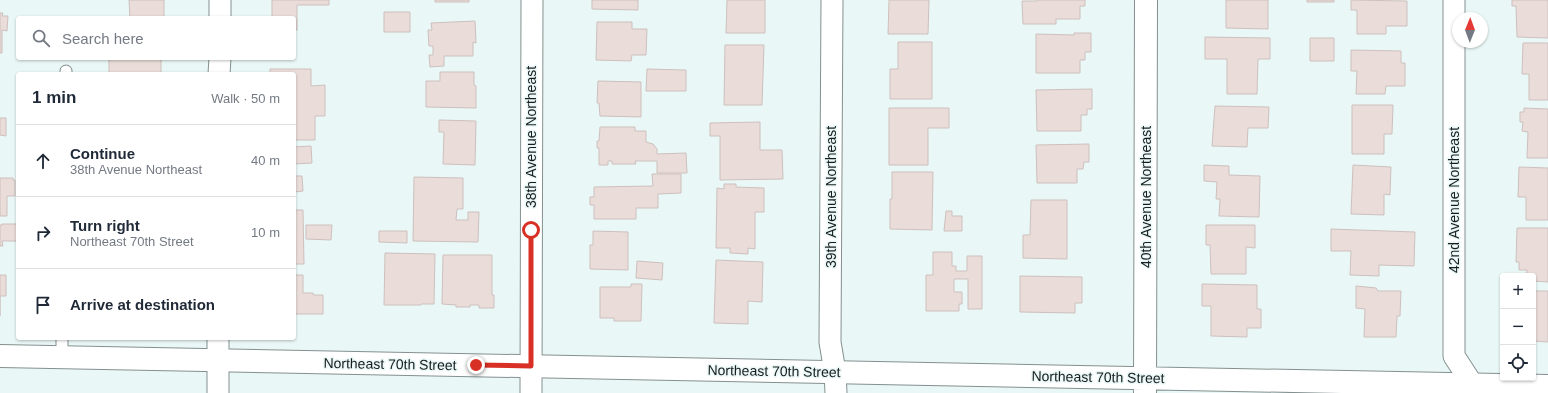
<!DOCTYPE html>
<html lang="en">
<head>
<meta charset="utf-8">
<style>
	body { margin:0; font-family:Arial,sans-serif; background:#f2f2f3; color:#1f2937 }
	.controls { position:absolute; right:12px; bottom:12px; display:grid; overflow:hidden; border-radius:4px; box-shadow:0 1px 3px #0004 }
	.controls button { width:36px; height:36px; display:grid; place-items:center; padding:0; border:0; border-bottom:1px solid #e0e1e3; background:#fff; color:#1f2937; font:20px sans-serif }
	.compass { position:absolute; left:1452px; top:12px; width:36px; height:36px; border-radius:50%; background:#fff; box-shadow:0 1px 3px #0004; rotate:1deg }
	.stop { position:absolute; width:12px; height:12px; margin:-9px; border:3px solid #d93025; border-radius:50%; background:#fff }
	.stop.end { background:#d93025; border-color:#fff; box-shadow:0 1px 4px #0008 }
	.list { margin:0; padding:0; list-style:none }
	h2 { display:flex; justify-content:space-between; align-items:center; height:52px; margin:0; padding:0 16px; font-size:17px }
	h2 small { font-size:13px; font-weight:400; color:#747a83 }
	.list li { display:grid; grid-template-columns:26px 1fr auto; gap:12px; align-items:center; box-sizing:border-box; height:72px; padding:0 16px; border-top:1px solid #e0e1e3 }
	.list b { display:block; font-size:15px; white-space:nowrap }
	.list p { margin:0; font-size:13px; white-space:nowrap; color:#747a83 }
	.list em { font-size:13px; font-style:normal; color:#747a83 }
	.icon { flex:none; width:22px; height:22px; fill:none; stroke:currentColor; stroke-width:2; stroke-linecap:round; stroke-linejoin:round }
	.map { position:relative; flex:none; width:1548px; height:393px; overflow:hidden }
	.search { position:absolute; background:#fff; box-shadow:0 1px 3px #0004; left:16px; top:16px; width:280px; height:44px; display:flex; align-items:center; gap:10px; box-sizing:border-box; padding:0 14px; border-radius:4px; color:#747a83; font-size:15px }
	.panel { position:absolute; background:#fff; box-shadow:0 1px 3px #0004; left:16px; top:72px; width:280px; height:268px; border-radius:4px }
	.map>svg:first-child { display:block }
	.building { fill:#e9dcd9; stroke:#cdc0be }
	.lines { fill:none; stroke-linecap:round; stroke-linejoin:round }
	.service-casing { stroke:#83908f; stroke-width:13 }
	.minor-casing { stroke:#83908f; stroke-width:23 }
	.tertiary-casing { stroke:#83908f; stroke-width:24 }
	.service { stroke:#fff; stroke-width:11 }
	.minor { stroke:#fff; stroke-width:21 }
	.tertiary { stroke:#fff; stroke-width:22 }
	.route { stroke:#d93025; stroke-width:5 }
	.labels { text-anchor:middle; stroke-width:3; stroke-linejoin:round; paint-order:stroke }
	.street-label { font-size:14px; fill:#171c1c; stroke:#e9f8f6 }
</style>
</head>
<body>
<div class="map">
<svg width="1548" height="393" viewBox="0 0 1548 393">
	<rect width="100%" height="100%" fill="#e9f8f6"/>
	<path class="building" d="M129 0H164V18H130Z
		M272 0H329V5H297V30H294V18H272Z
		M435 0H469V2H435Z
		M592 0H638V10L592 9Z
		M727 0H765V33H726Z
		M889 0H929L928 34H888Z
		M1037 0H1085V6H1080V19H1056V24H1023L1022 1H1037Z
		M1226 0H1268V29L1226 28Z
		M1307 0H1334V2H1307Z
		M1351 0 1407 1V26H1386V34H1357V10H1351Z
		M1512 0H1548V38L1517 37 1516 6H1512Z
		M384 12H410V32H384Z
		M0 13H3L2 16H8L7 31 2 30V53H0Z
		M475 21 476 43 473 42V56H444V66L430 67 429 55H433V46H429L428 30H432L431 23Z
		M597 22H632V29H647L646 55H632L631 61 596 60Z
		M1074 33H1091V52H1085V60H1080V73H1036V34L1074 35Z
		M1205 37 1270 38V59H1258L1257 94H1227V59H1205Z
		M1310 38H1334V61H1310Z
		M898 42H932V99H890V69H898Z
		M1523 43H1548V100H1529V74H1522Z
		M725 45H764L762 105H724Z
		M1351 50 1401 51V63H1405V86H1386L1385 94H1356L1357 71H1351Z
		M109 58 161 59V74H109Z
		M270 69H311V86L325 85V116H315V140H294V74H270Z
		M647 69 686 70V91H646Z
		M440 72H474V85L476 86V108L426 107V81H440Z
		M598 81 641 82V117L600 116 599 103H597Z
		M1092 89V109H1087V115H1081V131H1037L1036 90Z
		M1352 105H1393L1392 134H1384V154H1352Z
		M1215 106 1269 107 1268 128H1248L1247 147 1212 146Z
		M889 108H949V128H928V165H889Z
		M1524 108 1548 109V158H1527L1528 132 1522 131 1523 122H1520V112H1524Z
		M0 118H6V136L0 135Z
		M439 120 476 121 475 165 443 164 444 132H439Z
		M760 122V150H782L783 179 720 180V136H710V123Z
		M600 127H635V131H646V142L653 144 657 149V154L686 153 687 173H657V161H635L636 164H612V161H608V165H599V148H597V141H599Z
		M1089 144V162H1084L1083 169H1077V183H1037L1036 145Z
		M311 146 312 163 294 164V147Z
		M1204 165 1229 166V175L1260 176 1259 217 1219 216 1220 199H1216L1217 182 1204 181Z
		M1353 165 1391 167 1390 195 1384 194V215L1351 214Z
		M294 166 295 176H302L303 191 294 192Z
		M1519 167 1548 168V220H1526V197H1518Z
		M892 172H933L932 230 890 229V199H892Z
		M652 174H681V193L658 194V208H636V219H594V205H590V197H594V187L653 186Z
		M414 177 463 178V209H457L456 220H468V212H479L478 242 413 241Z
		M0 178H13V180H15V196H7V216H0Z
		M724 184H736V187L764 188V212H755V249L748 248V254L730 253V248H716L717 188 724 189Z
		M1031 200H1067V259L1023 258V235H1030Z
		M294 210H303L304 264H294Z
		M946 211H952V216H962V231H944Z
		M2 224H18V241H2L3 246H0V225H2Z
		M306 225H332L331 240 306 239Z
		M1206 225H1255V248L1246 247V274H1211L1210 245H1206Z
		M1517 228H1548V282L1533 281V276H1526L1527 270H1519V262H1516Z
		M1331 229 1415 232 1414 266 1379 265V276L1350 275 1351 251H1331Z
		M379 231H407V243L379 242Z
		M593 231 628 232V270L590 269V245H593Z
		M933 252H952V266H956V271H967V256H982V309H968V279H954V292H962V304H959V311H926V275H933Z
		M385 253 435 254 434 304H421V305H384Z
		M443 255H492V295H494V308H479V305H470V307H456V305L442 304Z
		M716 260 763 262 762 302 748 301V324L714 323Z
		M637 261 663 263 662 280 636 278Z
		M0 275H6V296H0V316Z
		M294 275H303V293H313V295H323V314H294Z
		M1020 276 1082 277V303H1075V313L1020 312Z
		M631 284H642L641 321H614V318H600V287H631Z
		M1202 284 1257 285V309H1261V328H1247V337L1211 336V306H1202Z
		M1356 286 1376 288 1378 291H1401L1400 316H1397L1396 337H1364L1365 309 1356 308Z
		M1533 291H1548V342L1533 341Z"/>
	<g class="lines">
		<defs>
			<path id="service" d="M66 74V71
				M62 357V338"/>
			<path id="minor" d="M832 0 830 342 835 372 836 393
				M1454 0V356L1478 393
				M220 18V0
				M219 74 220 58
				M218 393V338
				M531 393 532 0"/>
			<path id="tertiary" d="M0 356 1548 386
				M1145 392 1146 0"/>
		</defs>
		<use href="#service" class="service-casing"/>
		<use href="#minor" class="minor-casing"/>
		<use href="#tertiary" class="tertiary-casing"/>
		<use href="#service" class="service"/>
		<use href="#minor" class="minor"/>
		<use href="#tertiary" class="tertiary"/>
	</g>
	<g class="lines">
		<path class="route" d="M476 365 531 366V230"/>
	</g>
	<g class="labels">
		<g class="street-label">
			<text transform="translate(531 137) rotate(-90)" y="5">38th Avenue Northeast</text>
			<text transform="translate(831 197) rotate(-90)" y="5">39th Avenue Northeast</text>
			<text transform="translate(1146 197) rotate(-90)" y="5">40th Avenue Northeast</text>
			<text transform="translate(1454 200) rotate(-90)" y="5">42nd Avenue Northeast</text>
			<text transform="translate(390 364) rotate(1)" y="5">Northeast 70th Street</text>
			<text transform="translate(774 371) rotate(1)" y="5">Northeast 70th Street</text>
			<text transform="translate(1098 377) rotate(1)" y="5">Northeast 70th Street</text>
		</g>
	</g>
</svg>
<div class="controls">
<button>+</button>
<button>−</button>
<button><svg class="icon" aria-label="locate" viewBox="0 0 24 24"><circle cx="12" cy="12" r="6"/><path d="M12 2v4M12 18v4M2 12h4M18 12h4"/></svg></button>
</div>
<svg class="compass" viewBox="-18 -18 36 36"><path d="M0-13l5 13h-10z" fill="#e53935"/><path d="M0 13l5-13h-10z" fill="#747a83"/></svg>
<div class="stop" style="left:531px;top:230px"></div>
<div class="stop end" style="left:476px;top:365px"></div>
<div class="search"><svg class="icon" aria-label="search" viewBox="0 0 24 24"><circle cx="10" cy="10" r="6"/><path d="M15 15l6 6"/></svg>Search here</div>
<section class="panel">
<h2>1 min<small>Walk · 50 m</small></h2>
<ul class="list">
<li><svg class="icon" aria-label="ahead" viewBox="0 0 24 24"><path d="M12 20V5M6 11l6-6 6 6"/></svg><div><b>Continue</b><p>38th Avenue Northeast</p></div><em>40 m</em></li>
<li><svg class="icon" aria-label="right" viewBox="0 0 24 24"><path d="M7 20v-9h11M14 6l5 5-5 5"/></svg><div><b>Turn right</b><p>Northeast 70th Street</p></div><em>10 m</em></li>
<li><svg class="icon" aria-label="arrive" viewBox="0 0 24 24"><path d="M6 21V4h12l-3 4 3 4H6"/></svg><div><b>Arrive at destination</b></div></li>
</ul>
</section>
</div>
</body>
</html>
